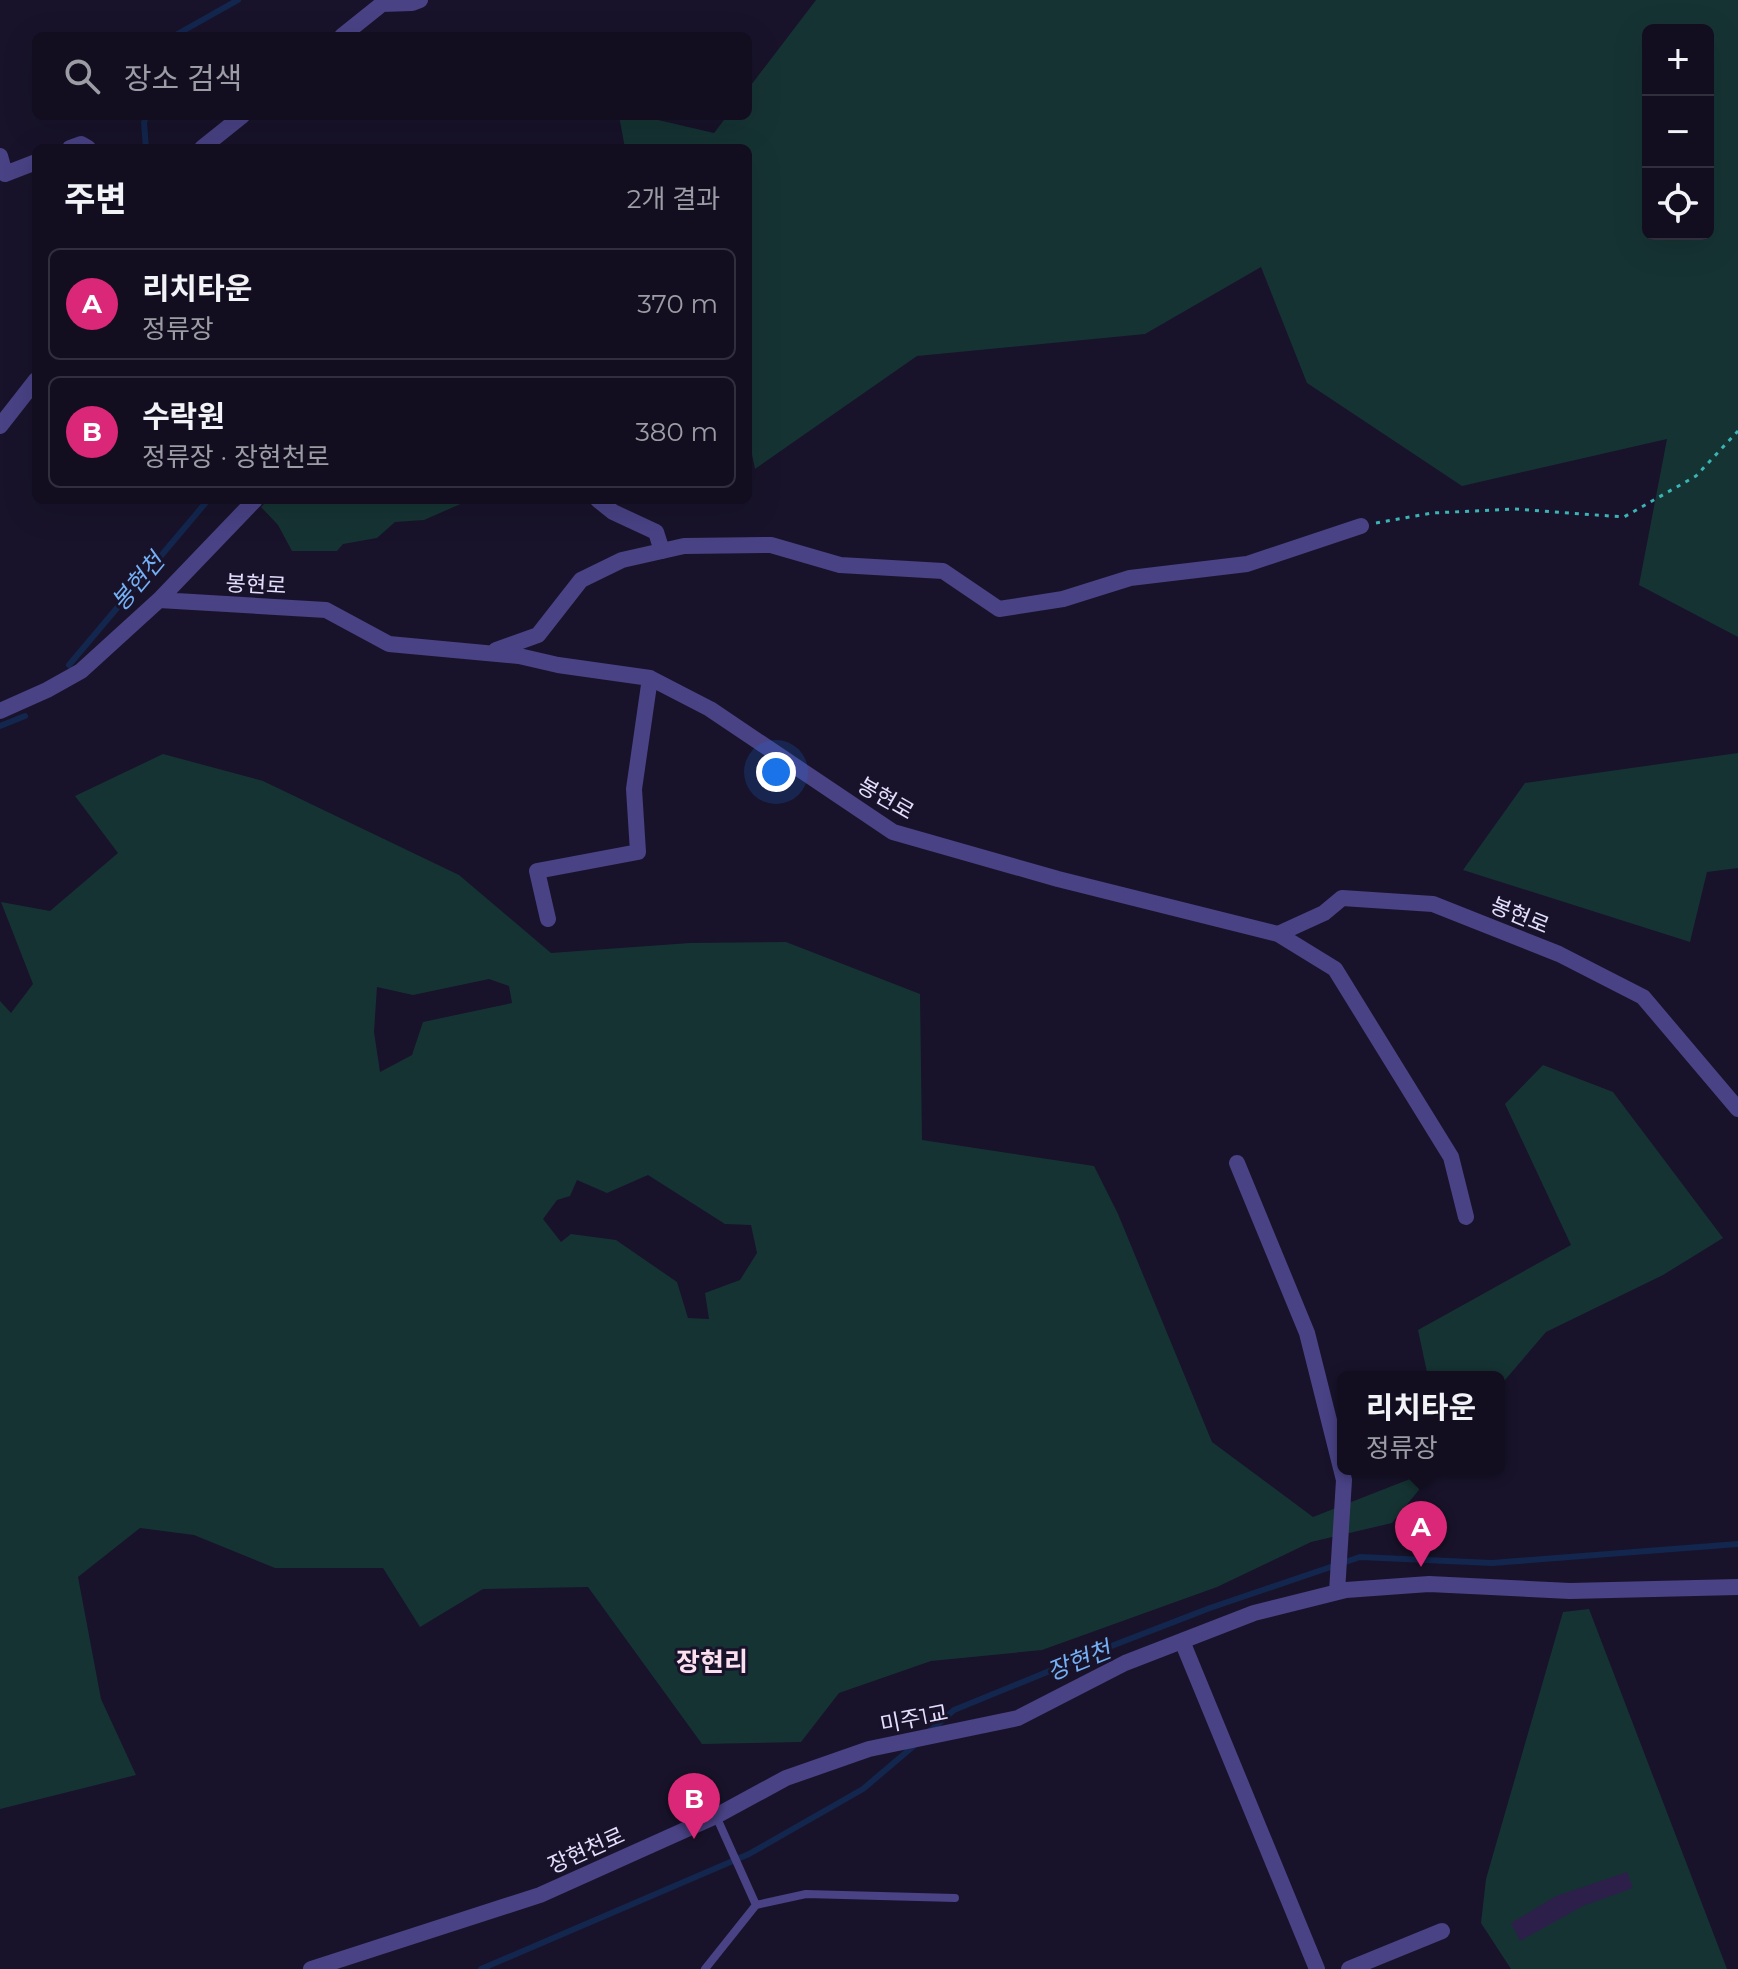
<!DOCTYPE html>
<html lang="ko">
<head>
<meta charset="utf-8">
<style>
	body { margin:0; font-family:Montserrat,"Noto Sans KR",sans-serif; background:#1b1729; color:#f1f3f6 }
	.controls { position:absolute; right:24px; top:24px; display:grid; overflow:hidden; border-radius:12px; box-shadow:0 8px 32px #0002 }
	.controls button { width:72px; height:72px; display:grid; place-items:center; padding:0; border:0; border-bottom:2px solid #312e3e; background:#120e20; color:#f1f3f6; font:40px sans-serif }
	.you { position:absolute; left:776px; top:772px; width:28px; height:28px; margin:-20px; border:6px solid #fff; border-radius:50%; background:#1a73e8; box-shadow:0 0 0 12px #1a73e833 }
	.badge { display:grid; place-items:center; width:52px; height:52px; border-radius:50%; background:#db2777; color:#fff; font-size:26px; font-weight:700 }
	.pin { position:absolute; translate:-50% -66px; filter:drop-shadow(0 2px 4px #0008) }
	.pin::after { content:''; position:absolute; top:42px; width:28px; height:24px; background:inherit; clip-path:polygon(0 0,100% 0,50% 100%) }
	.popup { position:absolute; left:1337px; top:1371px; width:168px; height:104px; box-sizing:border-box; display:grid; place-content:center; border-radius:12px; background:#120e20; filter:drop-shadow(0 2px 6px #0005); font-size:26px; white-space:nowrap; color:#9c9ca5 }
	.popup b { font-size:30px; color:#f1f3f6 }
	.popup::after { content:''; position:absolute; left:50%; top:100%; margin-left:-16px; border:16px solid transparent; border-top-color:#120e20 }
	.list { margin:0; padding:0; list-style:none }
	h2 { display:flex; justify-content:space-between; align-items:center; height:104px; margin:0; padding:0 32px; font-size:34px }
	h2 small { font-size:26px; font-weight:400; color:#9c9ca5 }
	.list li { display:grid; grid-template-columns:52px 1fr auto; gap:24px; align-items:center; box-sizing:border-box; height:112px; margin:0 16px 16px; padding:0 16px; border:2px solid #312e3e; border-radius:12px }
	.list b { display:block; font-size:30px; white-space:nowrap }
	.list p { margin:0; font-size:26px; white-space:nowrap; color:#9c9ca5 }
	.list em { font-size:26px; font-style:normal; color:#9c9ca5 }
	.icon { flex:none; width:44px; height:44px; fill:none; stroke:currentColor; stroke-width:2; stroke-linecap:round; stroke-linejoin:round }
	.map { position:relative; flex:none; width:1738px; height:1969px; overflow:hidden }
	.search { position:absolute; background:#120e20; box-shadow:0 8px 32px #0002; left:32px; top:32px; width:720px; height:88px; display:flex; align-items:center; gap:20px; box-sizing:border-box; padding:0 28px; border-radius:12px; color:#9c9ca5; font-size:30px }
	.panel { position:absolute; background:#120e20; box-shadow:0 8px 32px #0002; left:32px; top:144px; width:720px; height:360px; border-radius:12px }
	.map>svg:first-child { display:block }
	.green { fill:#163333; fill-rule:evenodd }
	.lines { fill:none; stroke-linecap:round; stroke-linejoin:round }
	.stream { stroke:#13264e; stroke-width:6 }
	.building { fill:#2c204a }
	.path { stroke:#3ab4b5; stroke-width:3; stroke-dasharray:4 6; stroke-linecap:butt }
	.lane { stroke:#494285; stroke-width:8 }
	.street { stroke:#494285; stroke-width:16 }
	.labels { text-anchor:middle; stroke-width:6; stroke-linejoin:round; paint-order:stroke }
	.street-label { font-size:22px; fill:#e4defd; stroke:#18132a }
	.water-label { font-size:24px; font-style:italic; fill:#74b0f5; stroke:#18132a }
	.quarter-label { font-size:26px; font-weight:bold; fill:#fde0f0; stroke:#18132a }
</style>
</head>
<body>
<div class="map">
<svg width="1738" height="1969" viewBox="0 0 1738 1969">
	<rect width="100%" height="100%" fill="#18132a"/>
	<path class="green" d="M816 0H1738V637L1639 585 1667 439 1462 486 1307 383 1261 267 1145 334 917 356 755 469 748 435V148H625L619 116H641L714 133 727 116H748V89ZM1648 30H1708V234H1648Z
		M268 500H482L479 504 465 502 424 520 395 522 377 538 343 544 337 551H292L278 525 261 507Z
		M1738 753V868L1707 872 1690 942 1463 870 1525 783Z
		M163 754 263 781 459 875 551 953 690 943 786 942 920 994 922 1140 1094 1166 1118 1214 1212 1442 1313 1517 1415 1477 1418 1469H1436L1392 1523 1311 1542 1217 1587 1042 1650 931 1661 839 1693 801 1742 702 1744 588 1587 483 1589 420 1627 383 1568H275L194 1535 140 1528 78 1577 101 1699 136 1775 0 1809V1001L11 1013 33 984 1 902 50 911 118 853 75 796ZM489 979 509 986 512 1003 423 1022 412 1055 380 1072 374 1032 377 987 413 995ZM648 1175 725 1224 751 1225 757 1253 740 1280 705 1293 709 1319 688 1318 677 1282 616 1240 571 1234 561 1242 543 1219 557 1200 570 1196 577 1180 607 1193Z
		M1543 1065 1613 1092 1723 1238 1663 1275 1546 1332 1499 1387V1377H1428L1418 1330 1571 1245 1505 1104Z
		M1589 1609 1727 1969H1511L1481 1923 1486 1879 1563 1612Z"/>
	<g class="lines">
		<path class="stream" d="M174 36 238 0
			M146 116 144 123 146 148
			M69 665 208 500
			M0 726 25 716
			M930 1731 954 1710 1101 1650 1210 1608 1360 1557 1492 1563 1738 1544
			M481 1969 749 1854 863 1789 916 1744"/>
	</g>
	<path class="building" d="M1627 1872 1633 1888 1583 1906 1520 1941 1511 1923 1556 1896Z"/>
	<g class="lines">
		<path class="path" d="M1376 523 1432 513 1514 509 1624 517 1696 476 1738 431"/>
		<path class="lane" d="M716 1816 756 1905 806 1894 955 1898
			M705 1969 756 1905"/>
		<path class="street" d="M382 4 412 3 420 0
			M342 36 387 0
			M70 148 81 144 88 148
			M202 148 242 116
			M0 156 5 174 36 162
			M0 426 36 380
			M598 500 613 512 656 532 662 551
			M159 600 255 500
			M496 650 538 635 581 580 622 560 684 546 771 545 840 565 943 571 999 609 1063 599 1130 578 1247 564 1361 526
			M0 711 47 690 81 671 159 600 326 610 389 644 519 656 558 665 650 678 710 709 893 832 1058 879 1278 934 1324 913 1342 898 1433 904 1559 954 1643 997 1738 1109
			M548 919 537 871 638 852 634 789 650 678
			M1278 934 1335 969 1451 1157 1466 1217
			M1237 1163 1307 1333 1344 1480 1337 1592
			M1182 1641 1317 1969
			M311 1969 540 1895 716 1816 786 1778 869 1749 1018 1718 1125 1663 1254 1613 1346 1590 1429 1584 1570 1591 1738 1587
			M1349 1969 1442 1931"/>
	</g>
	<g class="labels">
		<g class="street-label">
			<text transform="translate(256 584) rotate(3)" y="8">봉현로</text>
			<text transform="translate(886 798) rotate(30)" y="8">봉현로</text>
			<text transform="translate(1520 915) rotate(22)" y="8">봉현로</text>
			<text transform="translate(914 1718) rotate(-11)" y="8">미주1교</text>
			<text transform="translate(586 1850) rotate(-24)" y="8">장현천로</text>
		</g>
		<g class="water-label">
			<text transform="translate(138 582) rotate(-50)" y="8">봉현천</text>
			<text transform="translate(1079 1661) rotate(-22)" y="8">장현천</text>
		</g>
		<g class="quarter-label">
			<text x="712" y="1671">장현리</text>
		</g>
	</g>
</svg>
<div class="controls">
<button>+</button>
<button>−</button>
<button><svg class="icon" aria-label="locate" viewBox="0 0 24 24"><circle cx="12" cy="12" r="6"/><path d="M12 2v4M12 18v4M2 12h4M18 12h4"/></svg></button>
</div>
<div class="you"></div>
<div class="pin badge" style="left:1421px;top:1567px">A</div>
<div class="popup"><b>리치타운</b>정류장</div>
<div class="pin badge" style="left:694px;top:1839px">B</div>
<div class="search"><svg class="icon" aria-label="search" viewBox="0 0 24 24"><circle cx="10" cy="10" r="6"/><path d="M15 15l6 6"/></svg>장소 검색</div>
<section class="panel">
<h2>주변<small>2개 결과</small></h2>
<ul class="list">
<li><span class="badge">A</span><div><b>리치타운</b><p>정류장</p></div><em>370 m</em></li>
<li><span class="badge">B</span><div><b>수락원</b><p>정류장 · 장현천로</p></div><em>380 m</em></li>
</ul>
</section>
</div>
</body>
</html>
